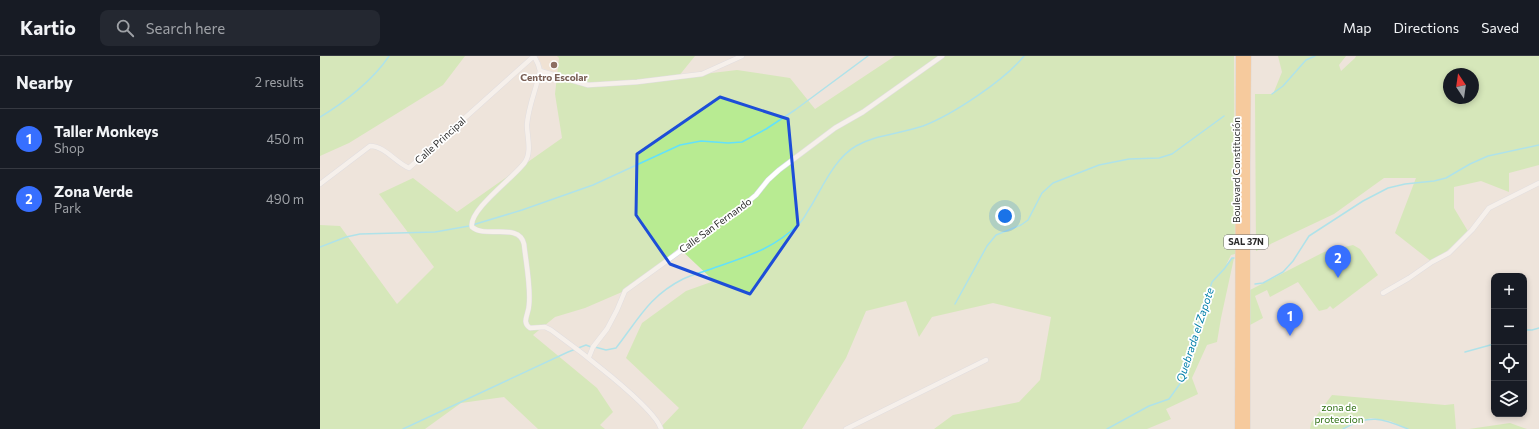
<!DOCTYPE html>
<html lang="en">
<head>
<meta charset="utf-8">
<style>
	body { margin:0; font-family:Commissioner,sans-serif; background:#242831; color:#f1f3f6 }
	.controls { position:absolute; right:12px; bottom:12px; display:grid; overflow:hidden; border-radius:8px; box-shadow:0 2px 6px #0003 }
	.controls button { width:36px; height:36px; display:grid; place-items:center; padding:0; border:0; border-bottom:1px solid #363941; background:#171b24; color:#f1f3f6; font:20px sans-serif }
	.compass { position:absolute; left:1123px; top:12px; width:36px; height:36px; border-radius:50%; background:#171b24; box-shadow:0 2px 6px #0003; rotate:347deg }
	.you { position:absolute; left:685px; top:160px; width:14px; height:14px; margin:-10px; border:3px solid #fff; border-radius:50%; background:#1a73e8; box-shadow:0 0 0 6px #1a73e833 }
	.badge { display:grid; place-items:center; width:26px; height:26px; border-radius:50%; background:#376fff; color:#fff; font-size:13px; font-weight:700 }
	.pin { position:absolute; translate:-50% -33px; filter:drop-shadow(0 1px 2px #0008) }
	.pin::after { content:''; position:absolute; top:21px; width:14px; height:12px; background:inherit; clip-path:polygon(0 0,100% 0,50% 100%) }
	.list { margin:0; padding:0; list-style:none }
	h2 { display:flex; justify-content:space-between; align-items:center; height:52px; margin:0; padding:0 16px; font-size:17px }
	h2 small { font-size:13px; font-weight:400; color:#9ea1a6 }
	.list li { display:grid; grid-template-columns:26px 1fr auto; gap:12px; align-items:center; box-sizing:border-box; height:60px; padding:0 16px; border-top:1px solid #363941 }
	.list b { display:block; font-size:15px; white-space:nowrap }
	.list p { margin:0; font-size:13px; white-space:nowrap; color:#9ea1a6 }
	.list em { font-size:13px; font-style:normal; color:#9ea1a6 }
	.icon { flex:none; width:22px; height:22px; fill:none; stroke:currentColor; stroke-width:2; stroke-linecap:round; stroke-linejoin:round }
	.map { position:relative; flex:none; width:1219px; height:373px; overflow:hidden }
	header { display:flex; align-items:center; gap:24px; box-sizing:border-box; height:56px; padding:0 20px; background:#171b24; border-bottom:1px solid #363941 }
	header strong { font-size:19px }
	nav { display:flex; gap:22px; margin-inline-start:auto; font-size:14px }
	.search { width:280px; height:36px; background:#242831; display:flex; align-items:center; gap:10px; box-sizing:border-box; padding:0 14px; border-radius:8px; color:#9ea1a6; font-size:15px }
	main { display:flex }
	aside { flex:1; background:#171b24 }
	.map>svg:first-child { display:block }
	.education { fill:#f2e0c9 }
	.green { fill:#b8eb92; fill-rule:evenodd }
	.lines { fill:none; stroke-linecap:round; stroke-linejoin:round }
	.stream { stroke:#63e1fb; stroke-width:1.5 }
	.minor-casing { stroke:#d0d6e5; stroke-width:5.5 }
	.trunk-casing { stroke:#c8c8c8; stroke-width:9 }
	.minor { stroke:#fff; stroke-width:4.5 }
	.trunk { stroke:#ffaa52; stroke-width:8 }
	.marked { fill:none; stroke:#1d4ed8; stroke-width:3; stroke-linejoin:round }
	.education-dot { fill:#8d6e63; stroke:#fff; stroke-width:1.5 }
	.labels { text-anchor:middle; stroke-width:3.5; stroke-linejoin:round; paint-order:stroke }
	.shield { fill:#fff; stroke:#6b6b6b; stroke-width:1 }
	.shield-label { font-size:9px; font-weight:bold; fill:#2b2b2b }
	.education-label { font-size:10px; font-weight:bold; fill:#785e54; stroke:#fff }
	.street-label { font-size:10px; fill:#2b2b2b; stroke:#fff }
	.park-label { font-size:10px; fill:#2e7012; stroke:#fff }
	.water-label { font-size:11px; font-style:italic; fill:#007fa9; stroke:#fff }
</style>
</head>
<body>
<header>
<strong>Kartio</strong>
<div class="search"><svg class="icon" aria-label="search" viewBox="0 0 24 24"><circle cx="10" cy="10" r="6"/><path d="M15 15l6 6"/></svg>Search here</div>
<nav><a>Map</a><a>Directions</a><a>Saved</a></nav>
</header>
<main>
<aside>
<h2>Nearby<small>2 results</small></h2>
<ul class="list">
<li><span class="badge">1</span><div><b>Taller Monkeys</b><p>Shop</p></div><em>450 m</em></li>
<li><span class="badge">2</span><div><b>Zona Verde</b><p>Park</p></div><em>490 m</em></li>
</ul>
</aside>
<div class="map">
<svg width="1219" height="373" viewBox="0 0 1219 373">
	<rect width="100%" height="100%" fill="#eee4db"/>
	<path class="education" d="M218 0H239V17H235L223 12Z"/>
	<path class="green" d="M0 0H145L123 29 29 87 0 100Z
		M237 0H375L358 21 417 14 470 22 495 53 575 0H914L915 198 911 199 906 209 912 202H914L901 262 897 286 887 289 872 322 878 338 846 353 851 363 827 373H614L633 359 699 346 720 324 731 261 673 247 612 261 599 281 586 245 546 255 526 302 482 373H339L359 352 306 302 322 267 366 235 394 225 359 192 309 233 265 252 235 261 213 279 277 332 293 356 280 369 285 373H218L184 341 141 347 105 373H0V169L20 170 77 248 114 211 59 138 93 122 137 156 242 82 235 38 239 2ZM887 242 863 323 862 324 874 279Z
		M958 0H1026L1019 9 1021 15 1035 2 1036 0H1219V109L1189 117V136L1161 125 1134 131V152L1149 177 1127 195 1112 206 1075 177 1096 122H1064L1014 158 936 195 935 38H953L962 16ZM1129 18H1153V42H1129Z
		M1033 189 1040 193 1058 219 1013 253 1010 250 1007 253 999 255 978 226 950 241 947 234 935 240 943 262 930 269V234L1004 196Z
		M1012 339 1125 349 1134 348 1136 373H1088L1070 365 1051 362 1035 366 1023 373H990L991 367Z
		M1190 367 1207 373H1149Z"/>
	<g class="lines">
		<path class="stream" d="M952 38 963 30 986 4 995 0
			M0 61C24 47 54 23 69 0
			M0 191 26 181 40 178 115 176 149 170 202 154 273 129 360 89 381 85 408 87 422 86 446 73 475 54 548 0
			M935 228 943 227 963 216 973 205 989 180 1043 145 1068 132 1085 128 1114 125 1126 122 1150 108 1168 100 1219 89
			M635 248 667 190 676 179 701 169 708 164 722 137 733 127 779 109 809 103 839 102 852 98 904 60
			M1204 274H1212L1219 272
			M275 291 286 294 296 292C318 264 329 240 363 223 371 219 380 217 388 214 424 201 451 195 479 168 484 163 487 156 491 150 503 130 515 102 536 90 558 78 580 78 603 70 632 59 685 24 704 0
			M1145 296 1174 288
			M83 373 248 296 266 289 271 291
			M787 373 829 350 849 343 862 325 875 279 892 226 905 212 912 202H914
			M1023 373C1049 358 1062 362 1088 373"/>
		<defs>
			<path id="minor" d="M214 0 218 8 220 15C216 34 208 51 207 69 207 80 212 96 205 106 196 120 148 154 152 171 166 183 199 166 204 188 206 207 211 231 209 249 209 258 201 266 210 272L225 271 231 274C252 289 335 351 341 373
				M220 15 268 29 317 26 382 18 422 0
				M0 128 50 90C65 90 76 107 89 112L214 0
				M1063 237 1089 222 1112 206 1129 197 1152 174 1169 152 1219 127
				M269 301 273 291 287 273 297 254 305 235 424 149 436 139 448 124 459 114 515 72 543 56 622 0
				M526 373 666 304"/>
			<path id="trunk" d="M919 373 920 0
				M926 373V107L927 0"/>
		</defs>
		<use href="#minor" class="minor-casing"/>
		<use href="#trunk" class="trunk-casing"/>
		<use href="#minor" class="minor"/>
		<use href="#trunk" class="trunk"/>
	</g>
	<path d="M0 0H1219V373H0ZM400 41 468 63 478 169 430 238 350 208 316 159 317 98Z" fill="#eee4db" fill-opacity=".55" fill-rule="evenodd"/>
	<path class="marked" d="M400 41 468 63 478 169 430 238 350 208 316 159 317 98Z"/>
	<circle class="education-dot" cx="234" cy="9" r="4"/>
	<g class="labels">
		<rect class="shield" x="904" y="179" width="44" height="14" rx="3"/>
		<g class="shield-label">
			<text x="926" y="189">SAL 37N</text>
		</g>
		<g class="education-label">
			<text x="234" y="25">Centro Escolar</text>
		</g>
		<g class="street-label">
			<text transform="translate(120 84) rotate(-42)" y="4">Calle Principal</text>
			<text transform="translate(916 114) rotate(-90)" y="4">Boulevard Constitución</text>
			<text transform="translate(395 169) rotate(-36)" y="4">Calle San Fernando</text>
		</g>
		<g class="park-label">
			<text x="1019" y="355">zona de<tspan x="1019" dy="12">proteccion</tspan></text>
		</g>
		<g class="water-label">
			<text transform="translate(875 279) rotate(-72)" y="4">Quebrada el Zapote</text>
		</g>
	</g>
</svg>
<div class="controls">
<button>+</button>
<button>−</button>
<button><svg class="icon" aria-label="locate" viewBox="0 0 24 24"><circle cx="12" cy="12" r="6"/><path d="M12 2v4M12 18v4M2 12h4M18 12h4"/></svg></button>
<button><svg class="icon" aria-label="layers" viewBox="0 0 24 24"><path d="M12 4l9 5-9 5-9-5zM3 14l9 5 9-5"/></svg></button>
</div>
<svg class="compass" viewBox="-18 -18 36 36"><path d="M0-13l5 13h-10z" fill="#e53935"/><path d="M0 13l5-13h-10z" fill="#9ea1a6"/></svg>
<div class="you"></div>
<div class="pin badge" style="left:970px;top:280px">1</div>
<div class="pin badge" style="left:1018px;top:222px">2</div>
</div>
</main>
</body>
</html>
